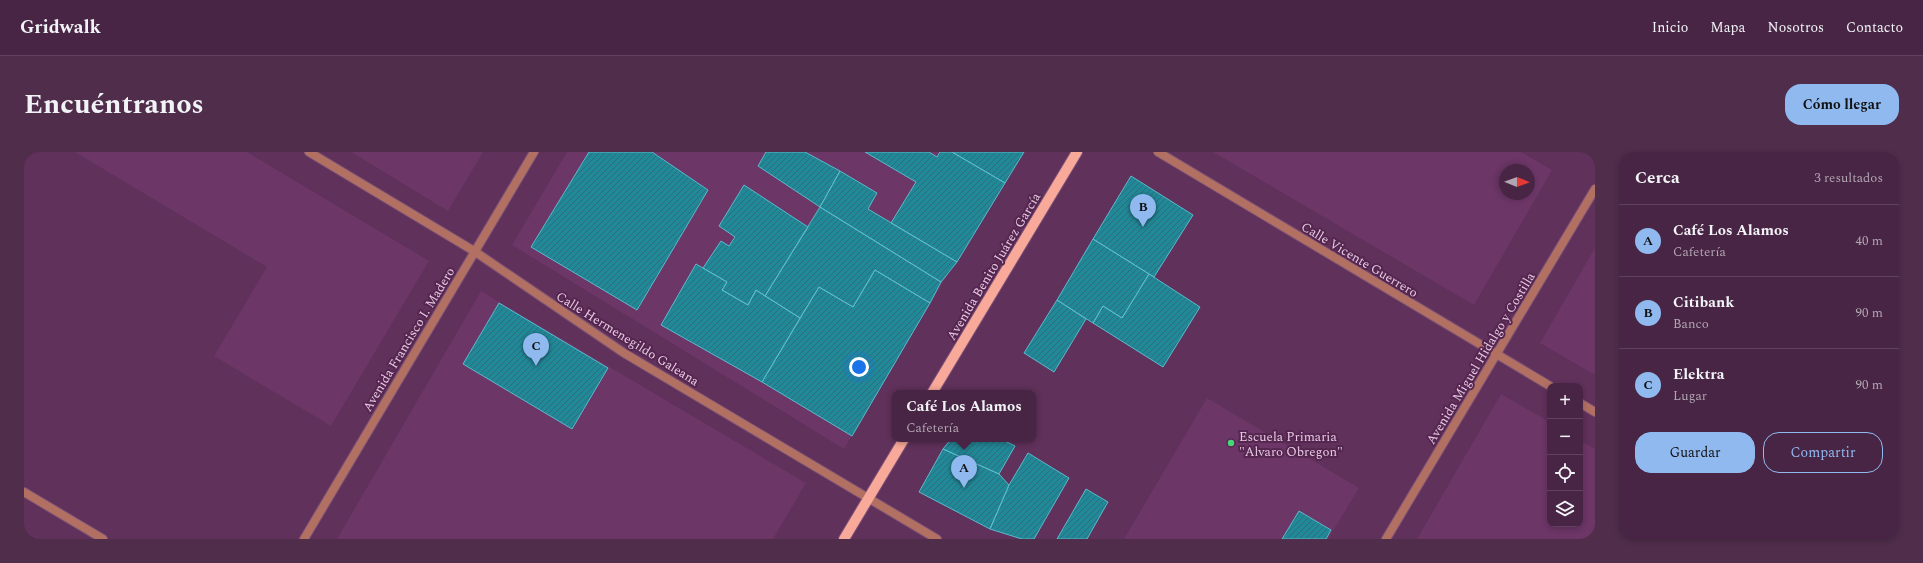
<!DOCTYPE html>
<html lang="es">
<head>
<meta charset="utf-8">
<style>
	body { margin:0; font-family:Spectral,serif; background:#4f2d4b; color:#f1f3f6 }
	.controls { position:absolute; right:12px; bottom:12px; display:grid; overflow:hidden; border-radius:8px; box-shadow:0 2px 6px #0003 }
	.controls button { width:36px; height:36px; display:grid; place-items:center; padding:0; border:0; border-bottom:1px solid #60425d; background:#482544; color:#f1f3f6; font:20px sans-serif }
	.compass { position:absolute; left:1475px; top:12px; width:36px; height:36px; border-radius:50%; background:#482544; box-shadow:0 2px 6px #0003; rotate:91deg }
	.you { position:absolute; left:835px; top:215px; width:14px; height:14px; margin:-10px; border:3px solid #fff; border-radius:50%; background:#1a73e8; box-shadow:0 0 0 6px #1a73e833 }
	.badge { display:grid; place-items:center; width:26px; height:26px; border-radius:50%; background:#90b9f0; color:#111; font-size:13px; font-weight:700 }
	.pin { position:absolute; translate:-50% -33px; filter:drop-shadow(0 1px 2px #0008) }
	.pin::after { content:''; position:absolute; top:21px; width:14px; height:12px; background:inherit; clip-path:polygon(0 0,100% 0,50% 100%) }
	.popup { position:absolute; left:868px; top:238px; width:144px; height:52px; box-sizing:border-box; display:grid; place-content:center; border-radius:8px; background:#482544; filter:drop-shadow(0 1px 3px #0005); font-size:13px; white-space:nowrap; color:#b1a5b2 }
	.popup b { font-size:15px; color:#f1f3f6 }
	.popup::after { content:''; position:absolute; left:50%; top:100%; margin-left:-8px; border:8px solid transparent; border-top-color:#482544 }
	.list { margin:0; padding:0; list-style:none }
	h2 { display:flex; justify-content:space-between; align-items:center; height:52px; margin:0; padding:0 16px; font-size:17px }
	h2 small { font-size:13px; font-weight:400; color:#b1a5b2 }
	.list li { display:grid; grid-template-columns:26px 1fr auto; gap:12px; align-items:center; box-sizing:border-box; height:72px; padding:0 16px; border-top:1px solid #60425d }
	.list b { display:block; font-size:15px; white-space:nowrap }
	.list p { margin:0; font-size:13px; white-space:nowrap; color:#b1a5b2 }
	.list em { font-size:13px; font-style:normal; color:#b1a5b2 }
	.actions { display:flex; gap:8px; padding:12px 16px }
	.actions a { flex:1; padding:9px 0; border:1px solid #90b9f0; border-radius:16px; text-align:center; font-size:14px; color:#90b9f0 }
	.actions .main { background:#90b9f0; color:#111 }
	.icon { flex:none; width:22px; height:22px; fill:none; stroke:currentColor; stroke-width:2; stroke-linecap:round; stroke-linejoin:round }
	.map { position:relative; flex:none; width:1571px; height:387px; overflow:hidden; border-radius:16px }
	header { display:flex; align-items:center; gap:24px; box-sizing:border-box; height:56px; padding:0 20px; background:#482544; border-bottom:1px solid #60425d }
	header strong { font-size:19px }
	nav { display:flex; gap:22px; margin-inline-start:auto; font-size:14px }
	.intro { display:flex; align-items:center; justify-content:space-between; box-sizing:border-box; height:96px; padding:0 24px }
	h1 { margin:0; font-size:28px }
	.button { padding:10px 18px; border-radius:16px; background:#90b9f0; color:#111; font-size:14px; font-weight:700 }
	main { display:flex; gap:24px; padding:0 24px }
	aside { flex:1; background:#482544; border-radius:16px; box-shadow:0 2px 6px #0003 }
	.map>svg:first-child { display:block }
	.built { fill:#6c3667; fill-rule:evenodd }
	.building { fill:url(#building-hatch); stroke:#5cb9cb }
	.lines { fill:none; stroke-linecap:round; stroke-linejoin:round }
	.minor-casing { stroke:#7b5076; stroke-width:10 }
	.primary-casing { stroke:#7b5076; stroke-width:12 }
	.minor { stroke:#b27063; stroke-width:8 }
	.primary { stroke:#f9a999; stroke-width:10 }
	.poi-dot { fill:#46d779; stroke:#552650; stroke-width:1.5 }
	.labels { text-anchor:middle; stroke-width:4; stroke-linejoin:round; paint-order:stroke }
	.street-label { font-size:13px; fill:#e8cbe3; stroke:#552650 }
	.poi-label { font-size:13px; fill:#e8cbe3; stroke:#552650; text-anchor:start }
</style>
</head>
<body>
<header>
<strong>Gridwalk</strong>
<nav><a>Inicio</a><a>Mapa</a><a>Nosotros</a><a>Contacto</a></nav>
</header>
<div class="intro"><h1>Encuéntranos</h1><a class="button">Cómo llegar</a></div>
<main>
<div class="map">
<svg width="1571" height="387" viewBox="0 0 1571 387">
	<defs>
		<pattern id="building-hatch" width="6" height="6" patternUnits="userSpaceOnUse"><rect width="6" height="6" fill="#218898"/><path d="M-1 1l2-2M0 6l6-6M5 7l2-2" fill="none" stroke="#2e6e7b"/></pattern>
	</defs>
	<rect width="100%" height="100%" fill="#60315b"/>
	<path class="built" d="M51 0H223L405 109 307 274 190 204 243 115Z
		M327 0H459L424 59Z
		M543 0H997L820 297 488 93Z
		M1189 0H1497L1528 18 1450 153ZM1481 18H1505V42H1481Z
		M1571 96V223L1516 191Z
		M457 139 782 331 749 387H313Z
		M1477 242 1526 270V372H1556V288L1571 297V387H1393Z
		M1183 246 1335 336 1304 387H1100Z"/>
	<path class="building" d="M565 0H628L684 38 613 158 507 95Z
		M742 0H781L816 19 796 55 734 14Z
		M841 0H905L913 5 916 0H928L981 31 933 110 867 71 892 30Z
		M928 0H1000L981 31Z
		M816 19 853 41 844 57 933 110 917 130 796 55Z
		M1107 24 1169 63 1130 125 1069 87Z
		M720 33 784 75 741 144 732 138 724 153 698 138 703 130 679 116 697 89 705 94 711 85 695 74Z
		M796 55 917 130 906 151 851 118 829 155 795 135 776 166 741 144Z
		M1069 87 1125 122 1098 166 1079 154 1069 171 1033 148Z
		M672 112 703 130 698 138 724 153 732 138 776 166 738 230 637 173Z
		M851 118 906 151 828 284 738 230 795 135 829 155Z
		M1125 122 1176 155 1139 215 1069 171 1079 154 1098 166Z
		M1033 148 1062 167 1030 220 1000 201Z
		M475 151 584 216 548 277 439 212Z
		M927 287H977L991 294 975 322 919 297Z
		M919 297 975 322 985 333 966 377 895 340Z
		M1004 301 1045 326 1010 387H998L966 377 985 333Z
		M1062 337 1084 350 1063 387H1033Z
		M1275 359 1307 378 1302 387H1258Z"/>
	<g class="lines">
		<defs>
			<path id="minor" d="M285 0 450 99 600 201 913 387
				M1134 0 1526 234
				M1556 251 1571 260
				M0 340 79 387
				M280 387 510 0
				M1362 387 1571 37"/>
			<path id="primary" d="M908 241 1053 0
				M820 387 880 287"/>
		</defs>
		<use href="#minor" class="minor-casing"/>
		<use href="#primary" class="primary-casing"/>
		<use href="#minor" class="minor"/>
		<use href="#primary" class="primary"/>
	</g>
	<circle class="poi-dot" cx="1207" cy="291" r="4"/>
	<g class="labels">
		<g class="street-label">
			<text transform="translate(1336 107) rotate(31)" y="5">Calle Vicente Guerrero</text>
			<text transform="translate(969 114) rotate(-59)" y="5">Avenida Benito Juárez García</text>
			<text transform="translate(604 186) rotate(32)" y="5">Calle Hermenegildo Galeana</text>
			<text transform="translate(384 187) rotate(-59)" y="5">Avenida Francisco I. Madero</text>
			<text transform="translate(1456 206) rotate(-59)" y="5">Avenida Miguel Hidalgo y Costilla</text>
		</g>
		<g class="poi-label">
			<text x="1215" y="289">Escuela Primaria<tspan x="1215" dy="15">"Alvaro Obregon"</tspan></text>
		</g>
	</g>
</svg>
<div class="controls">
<button>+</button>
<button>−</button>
<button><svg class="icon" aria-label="locate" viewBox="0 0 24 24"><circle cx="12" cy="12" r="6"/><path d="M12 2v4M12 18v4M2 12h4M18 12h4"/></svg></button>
<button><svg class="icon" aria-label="layers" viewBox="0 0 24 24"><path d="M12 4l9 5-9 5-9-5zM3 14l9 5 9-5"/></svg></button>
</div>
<svg class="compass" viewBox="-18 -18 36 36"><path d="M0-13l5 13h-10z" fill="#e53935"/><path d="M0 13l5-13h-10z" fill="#b1a5b2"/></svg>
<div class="you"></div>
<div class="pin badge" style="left:940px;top:336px">A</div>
<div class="popup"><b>Café Los Alamos</b>Cafetería</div>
<div class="pin badge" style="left:1119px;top:75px">B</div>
<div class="pin badge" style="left:512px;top:214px">C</div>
</div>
<aside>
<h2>Cerca<small>3 resultados</small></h2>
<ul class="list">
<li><span class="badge">A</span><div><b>Café Los Alamos</b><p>Cafetería</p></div><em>40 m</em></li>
<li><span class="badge">B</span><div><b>Citibank</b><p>Banco</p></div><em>90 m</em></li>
<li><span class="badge">C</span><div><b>Elektra</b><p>Lugar</p></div><em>90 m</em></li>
</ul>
<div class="actions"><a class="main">Guardar</a><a>Compartir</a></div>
</aside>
</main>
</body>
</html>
